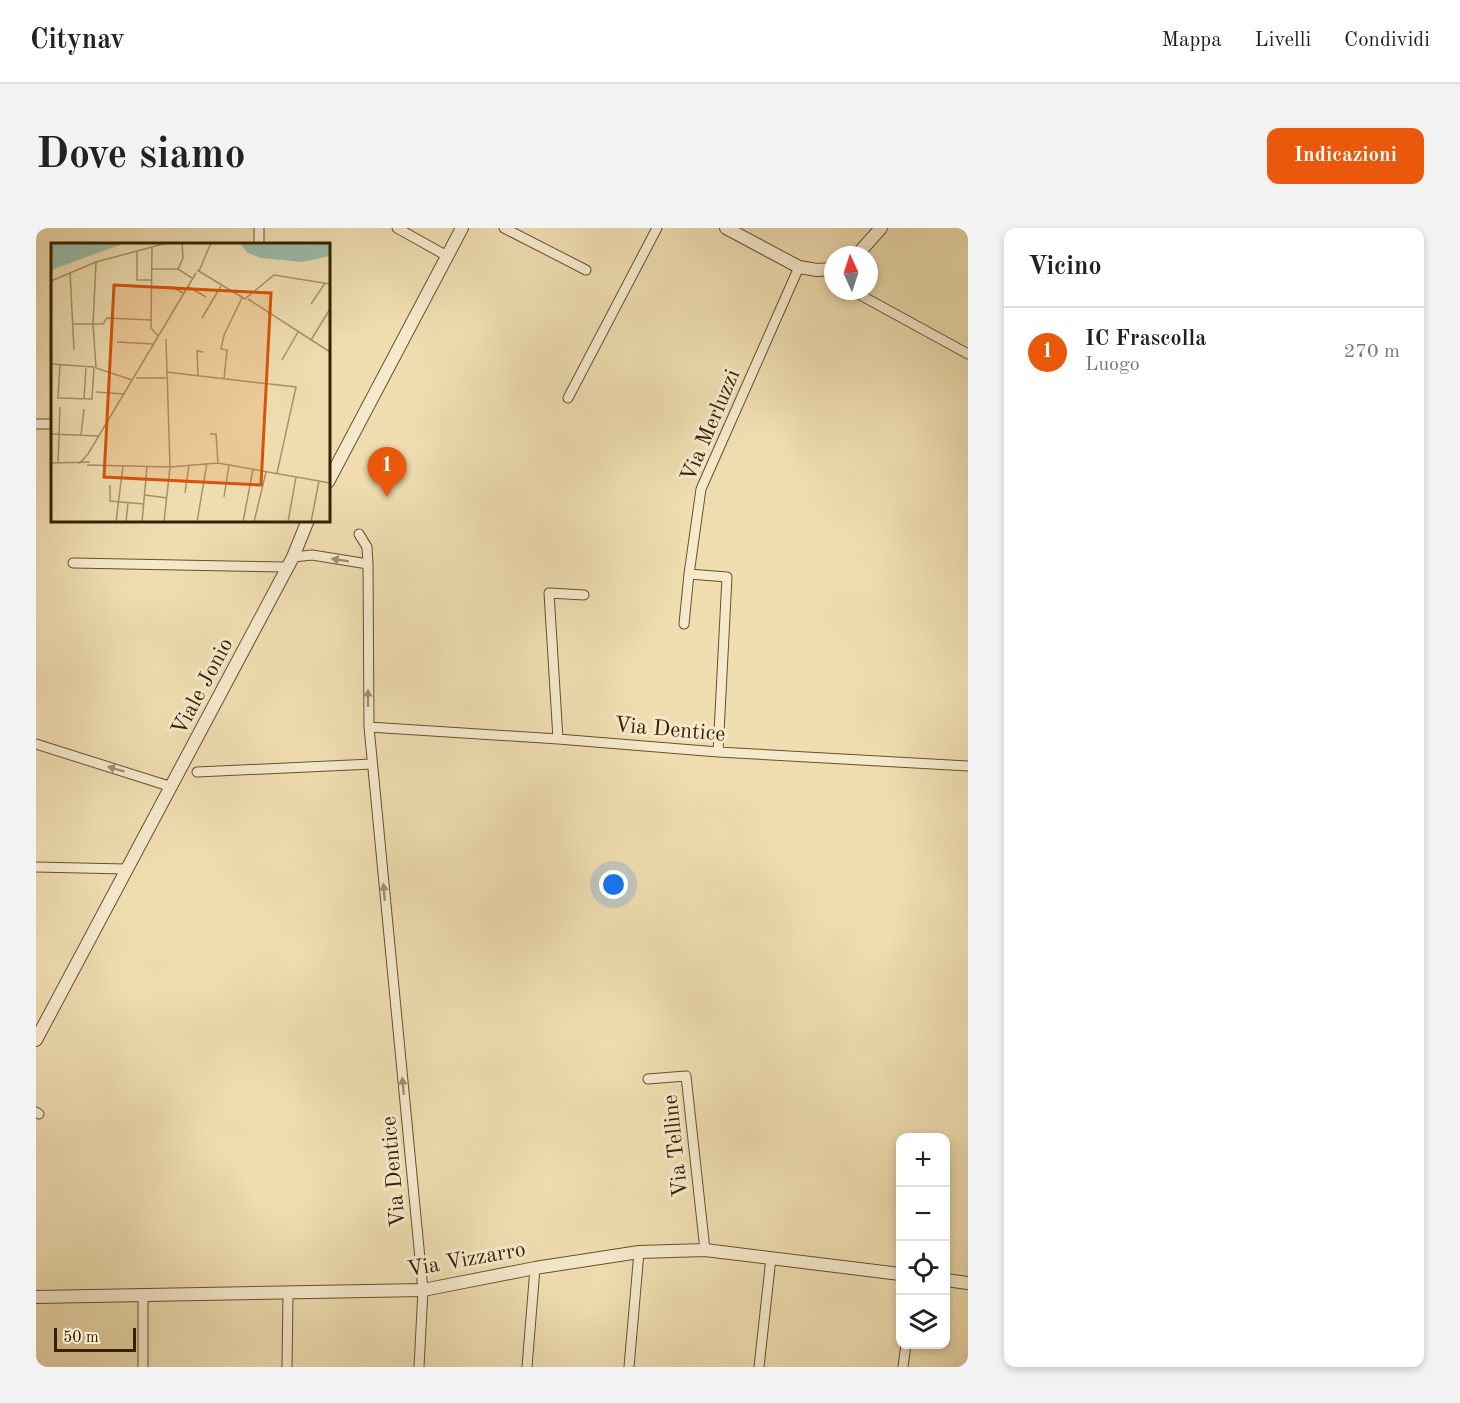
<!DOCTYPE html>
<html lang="it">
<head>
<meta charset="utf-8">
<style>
	body { margin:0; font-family:"Old Standard TT",serif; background:#f2f2f2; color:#222 }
	.controls { position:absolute; right:18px; bottom:18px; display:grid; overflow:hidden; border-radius:12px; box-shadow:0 3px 9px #0003 }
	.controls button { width:54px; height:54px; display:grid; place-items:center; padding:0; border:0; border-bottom:2px solid #e0e0e0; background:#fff; color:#222; font:30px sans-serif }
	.compass { position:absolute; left:788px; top:18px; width:54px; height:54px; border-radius:50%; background:#fff; box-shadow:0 3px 9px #0003; rotate:357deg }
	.scale { position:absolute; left:18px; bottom:15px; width:82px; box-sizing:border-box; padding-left:6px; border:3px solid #362201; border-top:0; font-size:16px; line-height:21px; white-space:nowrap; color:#362201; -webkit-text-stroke:4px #f5e9cc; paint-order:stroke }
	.you { position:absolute; left:578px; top:657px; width:21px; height:21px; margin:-15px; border:4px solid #fff; border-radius:50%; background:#1a73e8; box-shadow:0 0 0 9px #1a73e833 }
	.badge { display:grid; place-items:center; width:39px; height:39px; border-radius:50%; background:#ea580c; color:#fff; font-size:20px; font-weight:700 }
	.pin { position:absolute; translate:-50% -50px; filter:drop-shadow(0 2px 3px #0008) }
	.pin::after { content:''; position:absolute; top:32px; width:21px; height:18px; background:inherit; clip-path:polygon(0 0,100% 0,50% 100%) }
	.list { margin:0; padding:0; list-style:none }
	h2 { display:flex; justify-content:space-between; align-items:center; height:78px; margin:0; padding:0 24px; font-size:26px }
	h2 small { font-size:20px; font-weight:400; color:#767676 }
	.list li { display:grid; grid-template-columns:39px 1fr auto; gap:18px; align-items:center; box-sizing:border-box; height:90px; padding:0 24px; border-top:2px solid #e0e0e0 }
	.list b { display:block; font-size:22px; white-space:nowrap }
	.list p { margin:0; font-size:20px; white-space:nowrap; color:#767676 }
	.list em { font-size:20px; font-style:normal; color:#767676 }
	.icon { flex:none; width:33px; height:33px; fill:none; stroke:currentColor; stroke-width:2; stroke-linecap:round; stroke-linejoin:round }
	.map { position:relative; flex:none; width:932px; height:1139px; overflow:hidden; border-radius:12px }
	header { display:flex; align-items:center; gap:36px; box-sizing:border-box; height:84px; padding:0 30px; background:#fff; border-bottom:2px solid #e0e0e0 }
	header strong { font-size:28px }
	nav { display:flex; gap:33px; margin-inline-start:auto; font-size:21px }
	.intro { display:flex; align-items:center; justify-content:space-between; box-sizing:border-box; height:144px; padding:0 36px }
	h1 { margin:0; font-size:42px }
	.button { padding:15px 27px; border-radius:12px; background:#ea580c; color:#fff; font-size:21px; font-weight:700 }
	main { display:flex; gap:36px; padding:0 36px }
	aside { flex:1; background:#fff; border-radius:12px; box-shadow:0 3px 9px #0003 }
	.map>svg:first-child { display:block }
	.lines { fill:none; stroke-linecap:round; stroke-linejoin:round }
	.minor-casing { stroke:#64512d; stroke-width:11 }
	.tertiary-casing { stroke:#64512d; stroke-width:14 }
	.minor { stroke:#f5e9cc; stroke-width:9 }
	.tertiary { stroke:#f5e9cc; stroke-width:12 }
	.oneway { fill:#9f8f71 }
	.labels { text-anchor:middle; stroke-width:6; stroke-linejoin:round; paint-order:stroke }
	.street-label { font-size:22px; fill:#362201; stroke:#f5e9cc }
	.inset-road { fill:none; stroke:#a5926a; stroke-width:1.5 }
	.view { fill:#d6540b; fill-opacity:0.15; stroke:#d6540b; stroke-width:3 }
	.inset-edge { fill:none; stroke:#362201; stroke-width:3 }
</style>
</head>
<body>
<header>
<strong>Citynav</strong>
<nav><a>Mappa</a><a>Livelli</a><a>Condividi</a></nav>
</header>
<div class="intro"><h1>Dove siamo</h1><a class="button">Indicazioni</a></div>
<main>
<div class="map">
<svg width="932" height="1139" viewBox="0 0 932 1139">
	<rect width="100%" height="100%" fill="#efddb0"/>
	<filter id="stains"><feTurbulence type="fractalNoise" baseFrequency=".00333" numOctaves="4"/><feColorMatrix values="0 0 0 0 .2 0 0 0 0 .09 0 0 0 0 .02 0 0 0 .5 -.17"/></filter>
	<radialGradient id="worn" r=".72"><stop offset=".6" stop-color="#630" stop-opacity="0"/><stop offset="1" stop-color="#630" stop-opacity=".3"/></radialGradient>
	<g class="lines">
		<defs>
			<path id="minor" d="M223 0V16
				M361 0 411 28
				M468 0 550 42
				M817 63 932 126
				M532 170 621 0
				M0 196H16
				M323 306 331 319 332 336 333 499 387 1062 383 1139
				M257 329 276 327 332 336
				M37 335 251 339
				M648 396 653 346
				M333 499 522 511 682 524 932 538
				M522 511 513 365 548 367
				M0 516 136 559
				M682 524 691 349 653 346 665 261 763 39
				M161 544 336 536
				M0 639 90 641
				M612 851 650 848 669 1022
				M0 884 3 886
				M107 1069V1139
				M251 1139 252 1065
				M491 1139 499 1040
				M593 1139 603 1024
				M723 1139 735 1030
				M867 1139 870 1116"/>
			<path id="tertiary" d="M690 0 763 39 781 42 797 41
				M821 27 845 0
				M292 254 426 0
				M0 812 257 329 272 292
				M910 1052 932 1055
				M0 1069 387 1062 499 1040 603 1024 669 1022 864 1046"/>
		</defs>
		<use href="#minor" class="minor-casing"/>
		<use href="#tertiary" class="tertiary-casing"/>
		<use href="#minor" class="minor"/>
		<use href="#tertiary" class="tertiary"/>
	</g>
	<defs><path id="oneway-solid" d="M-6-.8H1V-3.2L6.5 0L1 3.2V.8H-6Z" transform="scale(1.5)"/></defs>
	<g class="oneway">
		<use href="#oneway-solid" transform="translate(304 332) rotate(-171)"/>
		<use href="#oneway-solid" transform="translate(332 470) rotate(-90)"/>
		<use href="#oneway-solid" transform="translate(80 541) rotate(-163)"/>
		<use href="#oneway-solid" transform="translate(348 664) rotate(-95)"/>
		<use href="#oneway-solid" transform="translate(367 858) rotate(-95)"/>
	</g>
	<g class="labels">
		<g class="street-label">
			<text transform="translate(673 197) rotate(-67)" y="8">Via Merluzzi</text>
			<text transform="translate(165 458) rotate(-62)" y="8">Viale Jonio</text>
			<text transform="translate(634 500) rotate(5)" y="8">Via Dentice</text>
			<text transform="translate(638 918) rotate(-96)" y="8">Via Telline</text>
			<text transform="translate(356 944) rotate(-95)" y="8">Via Dentice</text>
			<text transform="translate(430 1030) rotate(-10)" y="8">Via Vizzarro</text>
		</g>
	</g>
	<g transform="translate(15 15)">
		<rect width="279" height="279" fill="#efddb0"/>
		<path d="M0 0H74L0 27ZM188 0H279V13L251 19 210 15 197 10Z" fill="#9abca8"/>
		<path class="inset-road" d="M101 5 100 85 107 93M86 9V37H101M45 19 42 81 45 125 81 137M101 26H127L141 35M127 26 132 15 131 0M146 27 194 56 223 32 279 41M148 28 160 0M19 29 23 107M0 38 45 19 116 0M136 43 155 54M112 44H122L132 50M197 56 279 109M260 61 274 40M151 75 170 43M23 81H52L56 75 100 77M260 97 279 66M66 99 102 101M231 117 247 89M0 121 43 124M9 122 7 155 41 156 43 124M115 129 245 144 226 230M147 133 146 108 152 109M85 135H115M173 136 176 107 170 106 173 92 191 55M45 149 73 151M33 156 35 125M0 191 47 193M159 191H165L167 220M30 192 33 166M0 220 39 219M7 220 9 164M28 221 37 211 145 30M36 222 119 224 167 220 279 240M59 242V258L93 261M134 250 138 222M94 252 116 255M173 254 178 222M65 279 72 223M75 279 77 260M91 279 96 224M113 279 119 224 115 96M146 279 156 220M192 279 202 226M203 279 215 229M237 279 245 234M260 279 268 238"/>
		<path class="view" d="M63 42 220 50 210 242 53 234Z"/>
		<rect width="279" height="279" class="inset-edge"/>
	</g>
	<rect width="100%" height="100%" filter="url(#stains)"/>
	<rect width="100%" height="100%" fill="url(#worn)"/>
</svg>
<div class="controls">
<button>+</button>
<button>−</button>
<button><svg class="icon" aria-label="locate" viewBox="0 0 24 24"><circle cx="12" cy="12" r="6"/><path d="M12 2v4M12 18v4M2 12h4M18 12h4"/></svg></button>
<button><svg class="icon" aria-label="layers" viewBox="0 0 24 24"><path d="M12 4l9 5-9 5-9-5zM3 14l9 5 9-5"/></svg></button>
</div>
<svg class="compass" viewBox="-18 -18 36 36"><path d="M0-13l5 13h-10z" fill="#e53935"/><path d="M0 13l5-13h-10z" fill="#767676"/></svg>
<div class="scale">50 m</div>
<div class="you"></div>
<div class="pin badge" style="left:351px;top:269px">1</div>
</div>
<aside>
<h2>Vicino<small></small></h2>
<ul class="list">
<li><span class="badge">1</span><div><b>IC Frascolla</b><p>Luogo</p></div><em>270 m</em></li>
</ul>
</aside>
</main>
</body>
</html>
